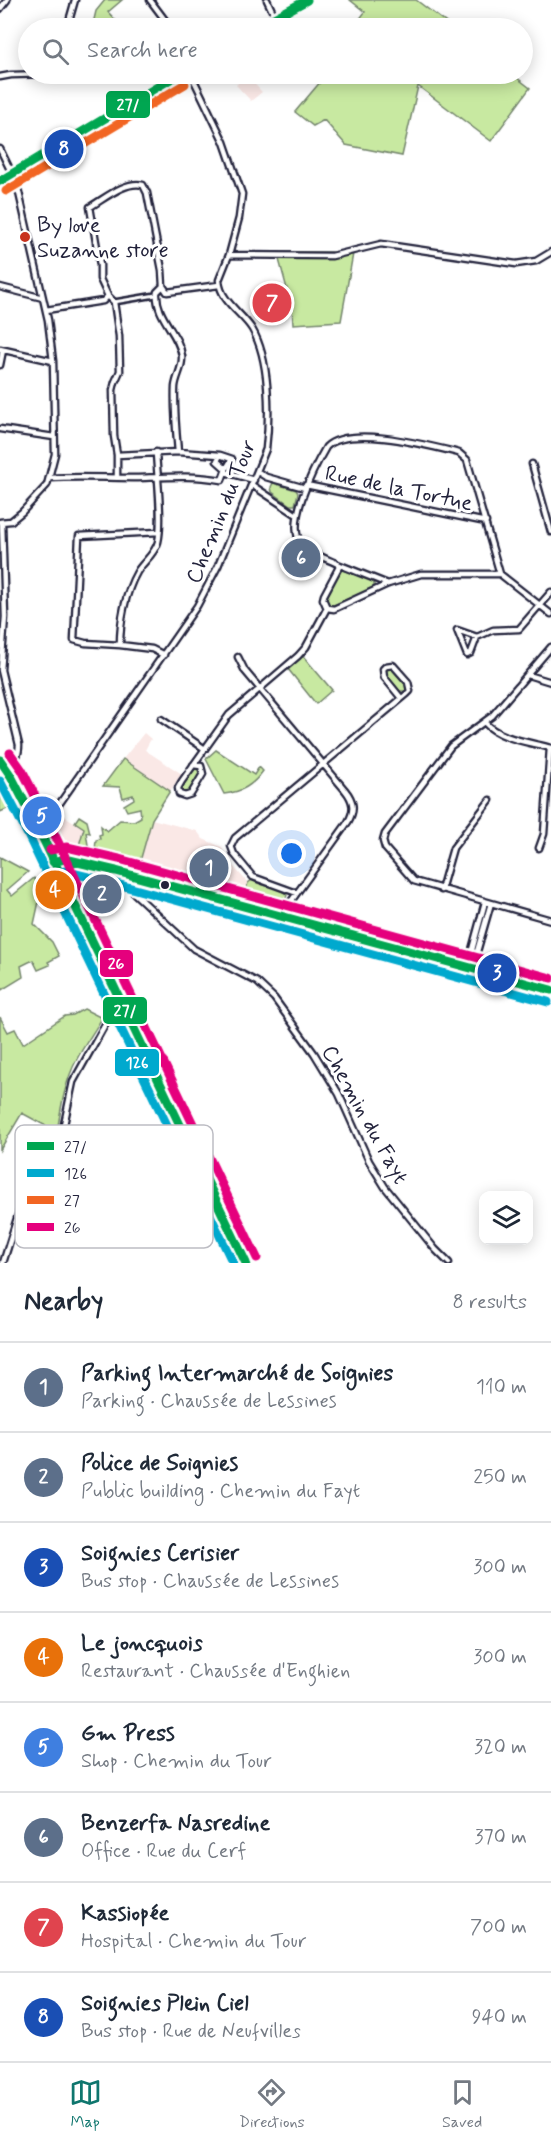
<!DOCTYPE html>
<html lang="en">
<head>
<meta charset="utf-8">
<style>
	body { margin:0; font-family:Mynerve,sans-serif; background:#f2f2f3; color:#1f2937 }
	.controls { position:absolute; right:18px; bottom:18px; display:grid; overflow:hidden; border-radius:12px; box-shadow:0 3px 15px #0003 }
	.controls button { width:54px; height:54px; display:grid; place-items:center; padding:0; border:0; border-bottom:2px solid #e0e1e3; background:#fff; color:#1f2937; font:30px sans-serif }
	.you { position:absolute; left:292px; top:854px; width:21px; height:21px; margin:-15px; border:4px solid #fff; border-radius:50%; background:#1a73e8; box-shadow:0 0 0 9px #1a73e833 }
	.badge { display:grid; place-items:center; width:39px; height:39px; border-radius:50%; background:#0f766e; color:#fff; font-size:20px; font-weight:700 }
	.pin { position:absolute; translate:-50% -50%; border:3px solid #fff; box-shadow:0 2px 6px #0006 }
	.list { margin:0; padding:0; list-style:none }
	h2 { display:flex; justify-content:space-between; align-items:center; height:78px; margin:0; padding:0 24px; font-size:26px }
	h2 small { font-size:20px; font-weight:400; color:#747a83 }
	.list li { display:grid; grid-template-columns:39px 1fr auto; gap:18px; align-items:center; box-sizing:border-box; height:90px; padding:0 24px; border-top:2px solid #e0e1e3 }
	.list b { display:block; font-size:22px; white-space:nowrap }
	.list p { margin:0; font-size:20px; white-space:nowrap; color:#747a83 }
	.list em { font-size:20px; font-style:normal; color:#747a83 }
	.icon { flex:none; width:33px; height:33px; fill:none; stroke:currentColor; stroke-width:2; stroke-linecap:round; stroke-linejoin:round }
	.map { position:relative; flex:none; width:551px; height:1263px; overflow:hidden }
	.search { position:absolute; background:#fff; box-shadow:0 3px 15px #0003; left:18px; right:18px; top:18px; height:66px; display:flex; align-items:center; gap:15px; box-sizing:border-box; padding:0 21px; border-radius:33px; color:#747a83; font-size:22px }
	.sheet { height:798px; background:#fff }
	nav { display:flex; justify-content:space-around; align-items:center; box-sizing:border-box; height:84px; border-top:2px solid #e0e1e3; background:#fff; font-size:16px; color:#747a83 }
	nav a { display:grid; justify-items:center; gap:3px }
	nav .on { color:#0f766e }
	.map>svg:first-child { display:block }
	.built { fill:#fae8e6 }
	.green { fill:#c8e9a1; stroke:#75866e; stroke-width:1.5 }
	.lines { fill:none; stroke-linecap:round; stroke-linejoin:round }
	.pedestrian-casing { stroke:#22223b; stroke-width:8 }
	.minor-casing { stroke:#22223b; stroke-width:9 }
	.secondary-casing { stroke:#22223b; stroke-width:10 }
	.pedestrian { stroke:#fff; stroke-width:3 }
	.minor { stroke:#fff; stroke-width:4.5 }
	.secondary { stroke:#fff; stroke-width:6 }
	.bus-1-casing { stroke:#fff; stroke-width:14 }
	.bus-2-casing { stroke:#fff; stroke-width:14 }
	.bus-3-casing { stroke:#fff; stroke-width:14 }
	.bus-4-casing { stroke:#fff; stroke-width:14 }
	.bus-1 { stroke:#00a651; stroke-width:9 }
	.bus-2 { stroke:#00a9ce; stroke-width:9 }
	.bus-3 { stroke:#f26522; stroke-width:9 }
	.bus-4 { stroke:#e5007d; stroke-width:9 }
	.poi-dot { fill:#c8321e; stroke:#fff; stroke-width:2 }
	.bus-dot { fill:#22223b; stroke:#fff; stroke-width:2 }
	.labels { text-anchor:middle; stroke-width:6; stroke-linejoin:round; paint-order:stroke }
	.poi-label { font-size:22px; fill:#22223b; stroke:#fff; text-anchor:start }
	.street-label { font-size:22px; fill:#22223b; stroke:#fff }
	.key { fill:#fff; stroke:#bdbdc4; stroke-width:1.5 }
	.key-label { font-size:16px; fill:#22223b }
	.line-badge { stroke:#fff; stroke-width:2 }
	.badge-label { font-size:16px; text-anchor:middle; font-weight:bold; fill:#fff }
</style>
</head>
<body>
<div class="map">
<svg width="551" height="1263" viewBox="0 0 551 1263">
	<rect width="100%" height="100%" fill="#fff"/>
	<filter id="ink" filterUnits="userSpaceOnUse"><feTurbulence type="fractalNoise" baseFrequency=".0167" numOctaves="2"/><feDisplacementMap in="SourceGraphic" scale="12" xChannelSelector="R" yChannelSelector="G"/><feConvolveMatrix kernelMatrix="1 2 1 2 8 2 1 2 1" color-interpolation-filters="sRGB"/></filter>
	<g filter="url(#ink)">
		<path class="built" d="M246 75 262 92 251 101 236 85Z
			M144 733 151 739 145 750 182 774 170 791 123 759Z
			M58 812 84 828 76 856 56 849 51 845 46 831Z
			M152 819 197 831 203 839 222 847 225 857 248 883 243 900 137 872Z"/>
		<path class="green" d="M105 0H122L108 12 123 28H92L96 11Z
			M350 0H416L453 28H353L365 12Z
			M327 74H512L530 88 491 141 418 86 402 156 346 145 324 120 313 126 295 112Z
			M354 248 341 321 293 324 292 307 277 252H342Z
			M273 483 296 490 298 493 295 505H290L272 492 271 487Z
			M342 570 371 579 374 581V588L331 606 327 604 326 599 339 572Z
			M303 656 332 690 316 704 288 669Z
			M387 669H392L406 685V691H400L386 675Z
			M216 750 254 775 259 767 263 771C253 785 242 792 224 794L206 759Z
			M123 759 170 791 152 819 137 872 94 861 96 840 100 839 99 835 102 834 101 826 107 831 120 820 134 821 141 817 140 808 127 811 124 805 134 799 133 795 123 798 120 787 103 786Z
			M195 769 199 770 200 775 188 792 182 793 181 787Z
			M7 779 18 804 0 812V784Z
			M79 816 87 821 90 833 86 832 88 845 92 848 90 860 76 856 84 828 75 822Z
			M0 857 28 872 7 890 12 896 34 878 42 888 34 924 52 942 59 956 48 962 50 965 38 970 33 960 21 966 23 977 0 991Z
			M252 880C262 888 278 885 287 895L285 901 271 906 243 900 248 883Z
			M84 1009 102 1018C94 1032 84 1045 77 1059 65 1081 61 1107 57 1132L22 1113 0 1150V1017L8 1032 15 1029 23 1044 65 1016 73 1015Z"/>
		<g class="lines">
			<defs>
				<path id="pedestrian" d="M114 302 156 295"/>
				<path id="minor" d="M150 0 171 28
					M267 0 275 17
					M0 9 7 0
					M67 28 75 0
					M0 77 11 75 50 74
					M0 149 17 184 48 320 53 361 55 454 47 485 22 512 11 521 0 522
					M229 255 332 256 381 244 516 264 536 261 551 252
					M163 286 157 292C155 317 179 333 182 356 183 368 176 376 175 387 174 409 176 430 178 452
					M163 286 167 292 219 285
					M0 287 43 298
					M108 296 100 279V265L90 207C104 199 126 180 143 185L147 193 162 270 163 286
					M46 310 103 301 108 296 114 302 119 336 120 371 115 382 113 390 114 436 117 455V477
					M0 349 53 361
					M0 365 3 350
					M0 429 54 437
					M156 452C157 475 163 521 158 542 155 554 143 562 137 572 125 593 120 622 120 645L152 649 164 655
					M220 455 232 459 226 469
					M532 464 551 532
					M225 472 254 480
					M258 472 266 477 305 488
					M50 478C79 476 108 478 138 478 167 477 194 475 222 480L226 469 217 461 220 455 178 452 117 455
					M252 485 297 515
					M306 485 486 522
					M2 523 5 617 1 670 19 745C19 756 15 762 8 769
					M340 565C328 559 311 554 302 545 284 524 315 466 326 447 349 424 430 446 459 453L467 460 500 574 551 614
					M327 608 334 609 388 584 421 574H500
					M327 608 323 599 324 595 340 565 388 584
					M477 637 457 630 467 655 471 653 477 637 493 630 519 629 551 592
					M120 645 85 643 74 640 79 536 159 532
					M551 647 492 716 451 746 385 834 383 841 385 848 414 881 551 920
					M238 657 245 671 345 790C354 801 355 810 348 822L292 900 276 915
					M528 675 551 682
					M161 719 205 749
					M484 722C499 739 529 742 551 748
					M193 765 201 766 203 774 191 794 185 796 179 794 178 788 182 781 229 715 298 656 306 647 327 608
					M39 830 53 813 197 606 218 566 266 449C270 415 270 359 252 329 242 313 220 301 219 280L229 255 239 218 242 194 224 142 191 74
					M539 848 544 834 550 748
					M116 871 120 880 194 949 257 982 274 998 314 1053 339 1094 369 1161 385 1187 435 1249 449 1263
					M441 890 453 848 490 800
					M297 893 253 877 234 854 231 846 235 838 407 694 410 691 408 682 393 665 386 666 383 669 384 677 401 698
					M292 919V900
					M467 968 485 902
					M472 969 491 903
					M3 1263 23 1199 62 1134 73 1082 107 1021 110 1008 111 994 114 989"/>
				<path id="secondary" d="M256 28 307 0
					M0 181 179 74
					M0 760 11 776 39 830 246 1263
					M53 862 65 859 116 871 551 990"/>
			</defs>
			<use href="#pedestrian" class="pedestrian-casing"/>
			<use href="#minor" class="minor-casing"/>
			<use href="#secondary" class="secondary-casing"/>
			<use href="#pedestrian" class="pedestrian"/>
			<use href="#minor" class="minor"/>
			<use href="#secondary" class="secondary"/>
			<defs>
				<path id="bus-1" d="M256 28 307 0
					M0 181 179 74
					M0 760 11 776 39 830 246 1263
					M53 862 65 859 116 871 551 990"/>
				<path id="bus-2" d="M0 781 28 835 233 1263
					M56 874 65 871 113 883 548 1002"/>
				<path id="bus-3" d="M6 191 185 84"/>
				<path id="bus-4" d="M10 753 22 770 50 825 257 1258
					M50 850 67 847 119 859 551 978"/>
			</defs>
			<use href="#bus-1" class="bus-1-casing"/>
			<use href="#bus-2" class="bus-2-casing"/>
			<use href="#bus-3" class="bus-3-casing"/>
			<use href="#bus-4" class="bus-4-casing"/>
			<use href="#bus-1" class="bus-1"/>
			<use href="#bus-2" class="bus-2"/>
			<use href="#bus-3" class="bus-3"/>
			<use href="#bus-4" class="bus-4"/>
		</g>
	</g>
	<circle class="poi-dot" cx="25" cy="237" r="6"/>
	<circle class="bus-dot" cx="165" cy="885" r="5"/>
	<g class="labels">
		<g class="poi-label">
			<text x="37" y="232">By love<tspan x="37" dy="25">Suzanne store</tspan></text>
		</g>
		<g class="street-label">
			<text transform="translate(399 487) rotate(12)" y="8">Rue de la Tortue</text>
			<text transform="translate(220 511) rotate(-68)" y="8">Chemin du Tour</text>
			<text transform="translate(366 1114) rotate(61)" y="8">Chemin du Fayt</text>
		</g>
	</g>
	<rect x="15" y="1125" width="198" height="123" rx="9" class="key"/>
	<rect x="27" y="1142" width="27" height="8" fill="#00a651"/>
	<rect x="27" y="1169" width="27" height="8" fill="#00a9ce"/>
	<rect x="27" y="1196" width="27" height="8" fill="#f26522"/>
	<rect x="27" y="1223" width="27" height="8" fill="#e5007d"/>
	<g class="key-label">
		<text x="64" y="1152">27/</text>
		<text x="64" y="1179">126</text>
		<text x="64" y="1206">27</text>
		<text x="64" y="1233">26</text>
	</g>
	<g class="line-badge">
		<rect x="105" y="90" width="46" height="29" rx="6" fill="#00a651"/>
		<rect x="99" y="949" width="35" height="29" rx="6" fill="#e5007d"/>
		<rect x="102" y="996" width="46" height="29" rx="6" fill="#00a651"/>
		<rect x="114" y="1048" width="46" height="29" rx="6" fill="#00a9ce"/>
	</g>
	<g class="badge-label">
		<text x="128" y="110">27/</text>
		<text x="116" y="969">26</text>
		<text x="125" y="1016">27/</text>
		<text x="137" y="1068">126</text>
	</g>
</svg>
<div class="controls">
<button><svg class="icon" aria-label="layers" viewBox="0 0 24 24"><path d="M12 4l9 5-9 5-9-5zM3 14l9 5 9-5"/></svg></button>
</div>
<div class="you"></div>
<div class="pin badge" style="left:209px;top:868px;background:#5c6f8a">1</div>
<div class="pin badge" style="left:102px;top:894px;background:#5c6f8a">2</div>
<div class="pin badge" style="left:497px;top:973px;background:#1a4fb4">3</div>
<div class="pin badge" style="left:55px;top:890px;background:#e8710a">4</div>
<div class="pin badge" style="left:42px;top:816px;background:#3f7fe0">5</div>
<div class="pin badge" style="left:301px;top:558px;background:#5c6f8a">6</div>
<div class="pin badge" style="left:272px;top:303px;background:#e0444e">7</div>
<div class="pin badge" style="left:64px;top:149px;background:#1a4fb4">8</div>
<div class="search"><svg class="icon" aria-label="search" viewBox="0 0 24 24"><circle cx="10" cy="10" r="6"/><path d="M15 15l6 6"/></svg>Search here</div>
</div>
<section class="sheet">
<h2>Nearby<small>8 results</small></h2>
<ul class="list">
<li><span class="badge" style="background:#5c6f8a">1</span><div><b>Parking Intermarché de Soignies</b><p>Parking · Chaussée de Lessines</p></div><em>110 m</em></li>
<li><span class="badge" style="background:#5c6f8a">2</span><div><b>Police de Soignies</b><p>Public building · Chemin du Fayt</p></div><em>250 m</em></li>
<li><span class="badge" style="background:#1a4fb4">3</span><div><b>Soignies Cerisier</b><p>Bus stop · Chaussée de Lessines</p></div><em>300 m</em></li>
<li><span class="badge" style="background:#e8710a">4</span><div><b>Le joncquois</b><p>Restaurant · Chaussée d'Enghien</p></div><em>300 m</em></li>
<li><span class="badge" style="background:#3f7fe0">5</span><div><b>Gm Press</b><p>Shop · Chemin du Tour</p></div><em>320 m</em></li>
<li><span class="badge" style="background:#5c6f8a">6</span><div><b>Benzerfa Nasredine</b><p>Office · Rue du Cerf</p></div><em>370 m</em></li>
<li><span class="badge" style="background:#e0444e">7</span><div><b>Kassiopée</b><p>Hospital · Chemin du Tour</p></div><em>700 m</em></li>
<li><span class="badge" style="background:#1a4fb4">8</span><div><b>Soignies Plein Ciel</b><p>Bus stop · Rue de Neufvilles</p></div><em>940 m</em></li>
</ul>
</section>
<nav>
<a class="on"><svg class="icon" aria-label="map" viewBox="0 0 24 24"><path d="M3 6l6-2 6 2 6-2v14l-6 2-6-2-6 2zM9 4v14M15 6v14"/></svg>Map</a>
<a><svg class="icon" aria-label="directions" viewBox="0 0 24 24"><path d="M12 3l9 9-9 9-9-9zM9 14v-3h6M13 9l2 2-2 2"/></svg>Directions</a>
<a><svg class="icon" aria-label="saved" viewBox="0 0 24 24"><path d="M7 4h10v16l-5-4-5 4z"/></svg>Saved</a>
</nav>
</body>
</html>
